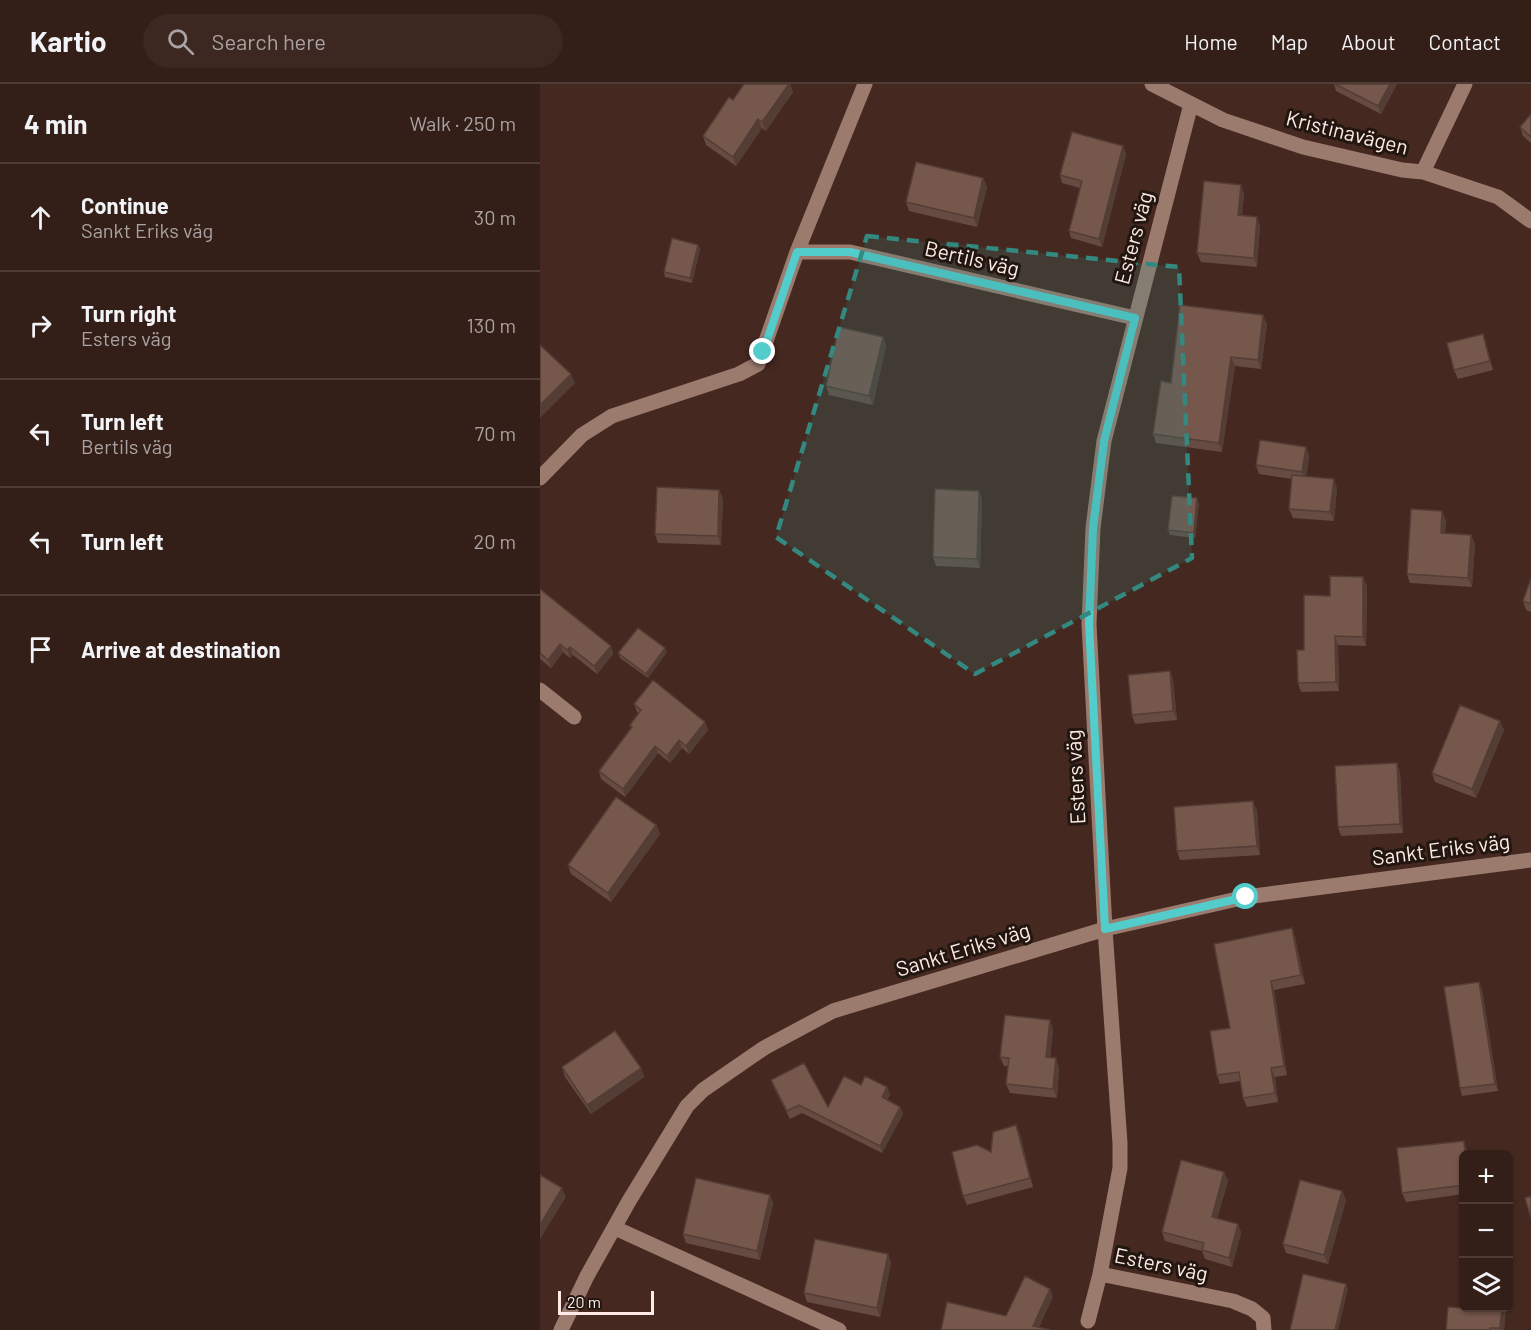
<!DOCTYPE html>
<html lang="en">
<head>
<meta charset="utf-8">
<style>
	body { margin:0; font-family:Barlow,sans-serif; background:#3c2721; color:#f1f3f6 }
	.controls { position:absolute; right:18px; bottom:18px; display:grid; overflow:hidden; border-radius:9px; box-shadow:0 2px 4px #0004 }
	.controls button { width:54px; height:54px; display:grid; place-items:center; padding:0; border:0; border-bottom:2px solid #4e3d37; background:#341f18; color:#f1f3f6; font:30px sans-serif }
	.scale { position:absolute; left:18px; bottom:15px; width:96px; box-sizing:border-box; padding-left:6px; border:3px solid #feebe5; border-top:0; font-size:16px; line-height:21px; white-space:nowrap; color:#feebe5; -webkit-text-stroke:4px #221611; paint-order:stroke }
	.stop { position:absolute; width:18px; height:18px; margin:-14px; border:4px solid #52cdcc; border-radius:50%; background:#fff }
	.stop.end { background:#52cdcc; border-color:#fff; box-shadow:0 2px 6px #0008 }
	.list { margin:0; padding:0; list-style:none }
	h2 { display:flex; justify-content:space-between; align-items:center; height:78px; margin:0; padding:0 24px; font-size:26px }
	h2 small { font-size:20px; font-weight:400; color:#a9a2a2 }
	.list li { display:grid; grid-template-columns:39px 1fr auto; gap:18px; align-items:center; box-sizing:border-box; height:108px; padding:0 24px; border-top:2px solid #4e3d37 }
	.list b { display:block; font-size:22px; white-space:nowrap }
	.list p { margin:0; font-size:20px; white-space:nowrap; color:#a9a2a2 }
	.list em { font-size:20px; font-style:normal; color:#a9a2a2 }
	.icon { flex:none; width:33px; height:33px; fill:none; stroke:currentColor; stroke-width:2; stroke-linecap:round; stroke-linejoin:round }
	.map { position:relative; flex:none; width:991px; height:1246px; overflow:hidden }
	header { display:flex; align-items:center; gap:36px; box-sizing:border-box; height:84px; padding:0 30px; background:#341f18; border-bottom:2px solid #4e3d37 }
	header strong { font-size:28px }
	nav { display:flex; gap:33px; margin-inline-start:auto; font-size:21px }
	.search { width:420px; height:54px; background:#3c2721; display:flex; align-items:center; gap:15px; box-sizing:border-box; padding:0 21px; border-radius:33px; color:#a9a2a2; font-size:22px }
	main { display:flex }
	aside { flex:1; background:#341f18 }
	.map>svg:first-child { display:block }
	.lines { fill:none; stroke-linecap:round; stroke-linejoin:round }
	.street { stroke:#9c7b6f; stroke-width:15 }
	.wall { fill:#654b41 }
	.shaded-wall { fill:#533d35 }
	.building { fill:#76574c; stroke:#533d35; stroke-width:1.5 }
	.route { stroke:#52cdcc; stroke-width:8 }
	.marked { fill:#338880; fill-opacity:0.2; stroke:#338880; stroke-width:4.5; stroke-dasharray:12 8; stroke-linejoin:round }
	.labels { text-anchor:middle; stroke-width:6; stroke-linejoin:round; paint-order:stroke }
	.street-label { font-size:21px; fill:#feebe5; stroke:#221611 }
</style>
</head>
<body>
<header>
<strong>Kartio</strong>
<div class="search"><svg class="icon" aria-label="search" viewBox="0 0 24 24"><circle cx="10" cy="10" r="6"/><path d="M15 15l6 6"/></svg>Search here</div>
<nav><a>Home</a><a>Map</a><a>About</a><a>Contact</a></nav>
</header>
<main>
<aside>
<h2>4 min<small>Walk · 250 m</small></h2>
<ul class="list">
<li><svg class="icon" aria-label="ahead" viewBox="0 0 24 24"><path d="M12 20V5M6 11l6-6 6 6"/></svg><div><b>Continue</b><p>Sankt Eriks väg</p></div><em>30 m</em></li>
<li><svg class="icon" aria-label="right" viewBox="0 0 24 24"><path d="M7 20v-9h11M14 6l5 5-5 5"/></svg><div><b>Turn right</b><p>Esters väg</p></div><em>130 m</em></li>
<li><svg class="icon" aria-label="left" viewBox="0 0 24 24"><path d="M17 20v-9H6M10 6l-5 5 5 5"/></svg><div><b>Turn left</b><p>Bertils väg</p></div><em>70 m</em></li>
<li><svg class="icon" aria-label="left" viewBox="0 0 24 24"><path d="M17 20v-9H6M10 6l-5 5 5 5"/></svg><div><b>Turn left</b></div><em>20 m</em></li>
<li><svg class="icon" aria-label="arrive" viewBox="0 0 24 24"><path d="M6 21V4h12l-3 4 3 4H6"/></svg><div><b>Arrive at destination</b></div></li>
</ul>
</aside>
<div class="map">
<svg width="991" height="1246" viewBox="0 0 991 1246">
	<rect width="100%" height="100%" fill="#452920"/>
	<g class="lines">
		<path class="street" d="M612 0 683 36 763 63 862 86 883 88 958 113 991 137
			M651 20 564 357 553 444 549 540 565 845 580 1059V1084L560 1190 693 1217 712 1225 723 1234 724 1246
			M883 88 925 0
			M257 168H310L595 234
			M0 394 42 351 72 332 199 290 218 280 257 168 325 0
			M0 606 34 633
			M75 1144 299 1246
			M548 1237 560 1190
			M21 1246 47 1192 89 1117 147 1022 163 1006 224 964 293 927 565 845 706 813 991 776"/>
	</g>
	<path class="wall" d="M204 0H250L253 8 226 47 222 44 196 82 166 61 163 52 193 16Z
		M794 0H857L841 30 796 7Z
		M991 30V59L983 52 980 43Z
		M583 62 586 70 562 163 531 154 529 147 540 104 522 99 520 91Z
		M443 94 447 103 437 143 369 127 366 118Z
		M701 101 704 110 702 131 720 142 717 183 661 178 657 169Z
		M158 161 160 165 152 199 125 193 124 188Z
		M727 240 721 285 695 282 682 368 616 359 613 350 631 299Z
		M943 250 953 286 918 295 914 286Z
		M343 253 346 262 333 321 289 311 286 302Z
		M766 363 769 372 766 393 797 404 794 437 753 434 749 425 752 395 719 390 716 381Z
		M179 406 183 415 181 461 118 459 115 450Z
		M439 407 442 416 440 484 396 482 393 473Z
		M659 419 655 454 630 451 628 446Z
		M906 436 905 449 931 451 935 460 932 503 870 499 867 490Z
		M823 493 827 502 826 562 798 561 799 607 761 608 758 599 764 566 790 512Z
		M991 494V528L986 526 983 517Z
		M0 505 71 562 73 570 57 590 33 571 30 574 23 568 11 584 0 575Z
		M127 568 108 594 80 574 78 569Z
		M630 587 633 596 637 636 595 640 592 631Z
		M94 620 165 638 168 646 149 670 142 664 130 679 118 669 85 713 61 695 59 687 91 645 90 641 99 630 97 628Z
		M960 637 964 646 936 714 895 698 892 689Z
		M860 688 863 749 801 752 798 743Z
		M717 726 720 771 640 776 637 767Z
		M116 741 120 750 71 818 31 790 28 781Z
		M755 853 765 900 734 906 747 991 735 993 738 1018 707 1023 703 1014 701 997 680 1000 677 991 690 944Z
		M942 905 958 1007 922 1012 920 1004Z
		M513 945 510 974 519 983 517 1014 470 1009 466 1000 468 982H464L460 973Z
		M22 983 101 984 104 993 51 1030 25 993Z
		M231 996 288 1023 321 1001 347 1003 350 1011 347 1016 360 1023 363 1030 342 1069 262 1029 250 1035 234 1004Z
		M476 1041 480 1050 493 1103 427 1121 423 1112 451 1068Z
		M927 1066 928 1071H924V1110L866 1118 862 1109Z
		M684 1088 688 1097 677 1135 698 1140 701 1149 692 1183 665 1175 662 1167 625 1157 622 1148Z
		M802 1107 806 1116 788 1180 746 1169 743 1160Z
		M230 1111 233 1120 220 1176 146 1159 143 1150Z
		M348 1170 351 1179 340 1233 267 1218 264 1209Z
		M923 1224H966L964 1246H906Z"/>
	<path class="shaded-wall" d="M249 0H250L253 8 226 47 222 38Z
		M850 0H857L841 30 838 22Z
		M218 35 222 44 196 82 193 73Z
		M583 62 586 70 562 163 559 155Z
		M443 94 447 103 437 143 434 134Z
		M701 101 704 110 701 140 698 131Z
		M717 133 720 142 717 183 714 174Z
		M158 161 160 165 152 199 150 194Z
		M723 231 727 240 721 285 718 276Z
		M943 250 946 259 953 286 950 277Z
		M343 253 346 262 333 321 329 312Z
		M691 273 695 282 682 368 679 359Z
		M31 290 35 299 0 334V321Z
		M766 363 769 372 766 397 762 388Z
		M794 395 797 404 794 437 790 428Z
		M179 406 183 415 181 461 178 452Z
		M439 407 442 416 440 484 437 475Z
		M657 414 659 419 655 454 654 449Z
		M902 427 906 436 904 458 901 449Z
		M931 451 935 460 932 503 928 494Z
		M823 493 827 502 826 562 823 553Z
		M795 552 798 561 799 607 796 598Z
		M20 560 23 568 11 584 8 576Z
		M71 562 73 570 57 590 54 582Z
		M30 563 33 571 30 574 27 566Z
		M125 564 127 568 108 594 106 590Z
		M630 587 633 596 637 636 633 627Z
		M960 637 964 646 936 714 932 705Z
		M165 638 168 646 149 670 146 662Z
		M139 656 142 664 130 679 127 672Z
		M115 662 118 669 85 713 83 705Z
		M857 679 860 688 863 749 860 740Z
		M713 717 717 726 720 771 717 762Z
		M116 741 120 750 71 818 68 809Z
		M752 844 755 853 765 900 761 891Z
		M731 897 734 906 747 991 744 982Z
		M939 898 942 905 958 1007 955 1000Z
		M510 936 513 945 509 982 506 973Z
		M516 974 519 983 517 1014 513 1005Z
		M101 984 104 993 51 1030 47 1021Z
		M731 984 735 993 738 1018 735 1009Z
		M347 1003 350 1011 344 1021 342 1013Z
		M360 1023 363 1030 342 1069 340 1062Z
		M476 1041 480 1050 493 1103 490 1094Z
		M924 1057 927 1066 928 1071H925Z
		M684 1088 688 1097 675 1142 672 1133Z
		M22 1104 26 1113 0 1155V1141Z
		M802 1107 806 1116 788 1180 784 1171Z
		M230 1111 233 1120 220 1176 217 1167Z
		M698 1140 701 1149 692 1183 689 1174Z
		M348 1170 351 1179 340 1233 337 1224Z
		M806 1200 808 1205 798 1246H795Z
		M510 1205 513 1213 498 1246 493 1242Z
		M962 1224H966L964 1246H961L960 1244Z"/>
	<path class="building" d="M204 0H249L222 38 218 35 193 73 163 52 189 13 193 16Z
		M795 0H850L838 22Z
		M991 30V53L980 43Z
		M532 48 583 62 559 155 529 147 542 97 520 91Z
		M376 78 443 94 434 134 366 118Z
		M664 97 701 101 698 131 717 133 714 174 657 169Z
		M132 154 158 161 150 194 124 188Z
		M640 221 723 231 718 276 691 273 679 359 613 350 621 297 631 299Z
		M299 243 343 253 329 312 286 302Z
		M943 250 950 277 914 286 907 259Z
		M0 261 31 290 0 321Z
		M720 356 766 363 762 388 716 381Z
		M752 391 794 395 790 428 749 425Z
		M117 403 179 406 178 452 115 450Z
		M395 405 439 407 437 475 393 473Z
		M632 412 657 414 654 449 628 446Z
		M871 425 902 427 901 449 931 451 928 494 867 490Z
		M790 492 823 493V553L795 552 796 598 758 599 757 566H764V511L790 512Z
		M991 494V520L983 517Z
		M0 505 71 562 54 582 30 563 27 566 20 560 8 576 0 569Z
		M98 544 125 564 106 590 78 569Z
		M630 587 633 627 592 631 588 591Z
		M113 596 165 638 146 662 139 656 127 672 115 662 83 705 59 687 92 643 90 641 101 626 94 620Z
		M920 621 960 637 932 705 892 689Z
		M857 679 860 740 798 743 795 682Z
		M76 713 116 741 68 809 28 781Z
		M713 717 717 762 637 767 634 723Z
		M752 844 761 891 731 897 744 982 731 984 735 1009 703 1014 699 988 677 991 670 947 690 944 674 860Z
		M939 898 955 1000 920 1004 904 903Z
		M465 931 510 936 506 973 516 974 513 1005 466 1000 469 974 460 973Z
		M75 947 101 984 47 1021 22 983Z
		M264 979 288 1023 304 992 321 1001 325 992 347 1003 342 1013 360 1023 340 1062 259 1021 247 1027 231 996Z
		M476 1041 490 1094 423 1112 412 1068 437 1061 451 1068 453 1048Z
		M924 1057 925 1071H924V1101L862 1109 857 1064Z
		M641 1076 684 1088 672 1133 698 1140 689 1174 662 1166 664 1159 622 1148Z
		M0 1091 22 1104 0 1141Z
		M156 1094 230 1111 217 1167 143 1150Z
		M760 1096 802 1107 784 1171 743 1160Z
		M991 1112V1134L985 1114Z
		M275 1155 348 1170 337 1224 264 1209Z
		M763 1190 806 1200 795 1246H750Z
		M485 1192 510 1205 493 1242 511 1246H401L407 1218 466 1232Z
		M908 1223 923 1224 924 1223 962 1224 960 1244H950V1246H906Z"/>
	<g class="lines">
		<path class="route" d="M223 268 257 168H310L595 234 564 357 553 444 549 540 565 845 706 813"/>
	</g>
	<path class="marked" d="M327 152 639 183 652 474 435 590 236 453Z"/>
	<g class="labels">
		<g class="street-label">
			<text transform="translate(807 49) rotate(14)" y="7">Kristinavägen</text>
			<text transform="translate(594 154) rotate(-75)" y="7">Esters väg</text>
			<text transform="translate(432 175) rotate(13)" y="7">Bertils väg</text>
			<text transform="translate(536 693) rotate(-93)" y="7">Esters väg</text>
			<text transform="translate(901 766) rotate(-7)" y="7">Sankt Eriks väg</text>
			<text transform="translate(423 866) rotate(-17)" y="7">Sankt Eriks väg</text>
			<text transform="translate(621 1181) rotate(12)" y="7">Esters väg</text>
		</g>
	</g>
</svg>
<div class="controls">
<button>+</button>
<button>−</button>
<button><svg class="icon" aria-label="layers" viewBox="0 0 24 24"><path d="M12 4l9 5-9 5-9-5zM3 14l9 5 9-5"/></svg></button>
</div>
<div class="scale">20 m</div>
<div class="stop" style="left:706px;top:813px"></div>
<div class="stop end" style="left:223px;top:268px"></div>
</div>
</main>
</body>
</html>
